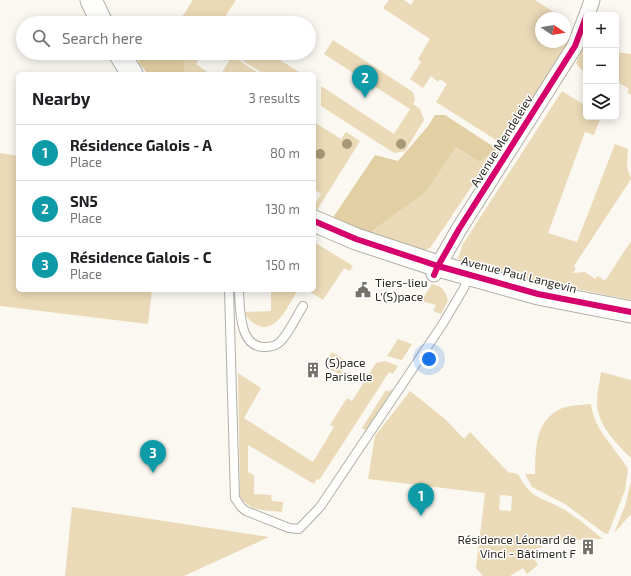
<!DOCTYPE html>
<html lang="en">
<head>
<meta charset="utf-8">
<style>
	body { margin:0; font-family:"Exo 2",sans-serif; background:#f2f2f2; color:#202124 }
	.controls { position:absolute; right:12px; top:12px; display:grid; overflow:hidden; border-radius:6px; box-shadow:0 2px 10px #0003 }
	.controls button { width:36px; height:36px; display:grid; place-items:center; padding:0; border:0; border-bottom:1px solid #e0e0e0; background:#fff; color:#202124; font:20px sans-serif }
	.compass { position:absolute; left:535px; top:12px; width:36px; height:36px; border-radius:50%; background:#fff; box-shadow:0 2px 10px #0003; rotate:102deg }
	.you { position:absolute; left:429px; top:359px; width:14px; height:14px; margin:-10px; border:3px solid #fff; border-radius:50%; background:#1a73e8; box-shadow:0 0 0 6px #1a73e833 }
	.badge { display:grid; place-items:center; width:26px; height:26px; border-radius:50%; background:#1a73e8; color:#fff; font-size:13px; font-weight:700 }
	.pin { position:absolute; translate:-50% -33px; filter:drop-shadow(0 1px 2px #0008) }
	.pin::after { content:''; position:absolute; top:21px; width:14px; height:12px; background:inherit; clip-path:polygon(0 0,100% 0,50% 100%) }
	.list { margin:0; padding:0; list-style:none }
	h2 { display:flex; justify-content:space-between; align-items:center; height:52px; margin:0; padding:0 16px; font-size:17px }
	h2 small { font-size:13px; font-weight:400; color:#757577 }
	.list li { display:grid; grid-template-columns:26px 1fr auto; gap:12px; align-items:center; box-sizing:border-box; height:56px; padding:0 16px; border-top:1px solid #e0e0e0 }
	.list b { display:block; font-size:15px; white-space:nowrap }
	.list p { margin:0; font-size:13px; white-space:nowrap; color:#757577 }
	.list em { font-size:13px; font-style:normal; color:#757577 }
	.icon { flex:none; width:22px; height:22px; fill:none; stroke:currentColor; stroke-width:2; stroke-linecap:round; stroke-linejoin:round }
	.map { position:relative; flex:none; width:631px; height:576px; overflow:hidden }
	.search { position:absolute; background:#fff; box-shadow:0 2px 10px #0003; left:16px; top:16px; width:300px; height:44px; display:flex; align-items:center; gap:10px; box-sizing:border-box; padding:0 14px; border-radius:22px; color:#757577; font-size:15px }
	.panel { position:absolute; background:#fff; box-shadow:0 2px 10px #0003; left:16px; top:72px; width:300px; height:220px; border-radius:6px }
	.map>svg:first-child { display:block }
	.green { fill:#ebdab7; fill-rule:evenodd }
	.forest { fill:#e3cfa4 }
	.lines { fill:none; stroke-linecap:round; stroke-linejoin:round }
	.lane-casing { stroke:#b2afa8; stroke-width:10 }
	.street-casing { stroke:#b2afa8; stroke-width:17 }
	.secondary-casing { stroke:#b2afa8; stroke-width:23 }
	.lane { stroke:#fefefd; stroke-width:8 }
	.street { stroke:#fefefd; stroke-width:15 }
	.secondary { stroke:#fefefd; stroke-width:21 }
	.cycleway-casing { stroke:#fff; stroke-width:8 }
	.cycleway { stroke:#d6006c; stroke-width:6 }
	.tree { fill:#a79977 }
	.labels { text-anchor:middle; stroke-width:3; stroke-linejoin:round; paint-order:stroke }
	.street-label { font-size:12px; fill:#2c2922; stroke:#fff }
	.poi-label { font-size:12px; fill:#2c2922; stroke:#fff; text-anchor:start }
</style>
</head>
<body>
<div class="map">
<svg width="631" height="576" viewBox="0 0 631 576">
	<rect width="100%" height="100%" fill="#faf8f1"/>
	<path class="green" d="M193 0H236L221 23H178Z
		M389 0H404L411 5 414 0H535L563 18H541V42H565V19L567 20 570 42 504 145 436 102 447 84 440 79 438 82 431 76 423 88 410 79 421 62 418 59 430 39 383 8Z
		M333 40 413 92 415 100 413 104 420 109 424 120 405 151 394 153 321 106V86L394 134 410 109 324 54Z
		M583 47 586 48V75L576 63Z
		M616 52 631 54V95L627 92 629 89 616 81Z
		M176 53H202L196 64 210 74H185L184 62Z
		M248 53H269L302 74H264L240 59Z
		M232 56 260 74H221Z
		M562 91 586 106V117H601L594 135 585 132 548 233 577 242 615 144 628 149 627 167 631 179 574 266 576 268 573 273 585 272 595 279 598 276 605 281 631 241V300L469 267 458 258 463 244Z
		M314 122 341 139 346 132 360 141 317 210 314 212V206L321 194 314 189Z
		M456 147 479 162 497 149 430 248 421 251 367 235 427 191Z
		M0 153 18 156V290H152L148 324 0 306Z
		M314 242 353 266 350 271 344 268 323 300 307 290H314Z
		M432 284C442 286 446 291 448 301L441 314 433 311 436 305 421 301Z
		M271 290H298C289 303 277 335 257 325 251 322 246 317 244 312L271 311Z
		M398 339 412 344 402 360 387 356Z
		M332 352 348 362 340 375 324 365Z
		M385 361 398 366 393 374 389 372 320 479 316 480 314 484 248 445V472L254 475V494L271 495 272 501 283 502 282 512C265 510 251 512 240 497L238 373 261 388 244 418 313 462 334 427 330 425 347 398 352 401 376 363Z
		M601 372 631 380V458C616 443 596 424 597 400 597 391 600 382 601 372Z
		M391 389 393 391 367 431 362 428 386 390 389 392Z
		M410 391 445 419 464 439 470 432 508 472 518 474C533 503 544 496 568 512 581 520 592 531 603 539L543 541 542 547 534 550 532 555 538 565 527 574 523 568 510 576H483L476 568 485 493 368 479 375 436ZM500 495 512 496 511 511 499 510Z
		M591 404C594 430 615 447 628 469L625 490 608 534 604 533 565 504 532 487 525 474H535C536 449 534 423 560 409 568 405 582 405 591 404Z
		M631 481V514L614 533 625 506Z
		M72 507 269 537 184 576H65Z"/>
	<path class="forest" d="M144 53H176L184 62 185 74H148L138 62Z
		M435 115H445L497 149 479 162 456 147 427 191 367 235 332 219 375 155 398 161 428 126Z"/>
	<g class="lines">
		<defs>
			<path id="lane" d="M229 290 235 498 241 507 246 511 289 528 299 529 320 507 442 325 464 288 468 275
				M239 290C240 309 239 348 265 347 270 347 276 346 280 342 289 333 296 317 303 306"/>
			<path id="street" d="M587 15 592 0
				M434 274 438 266 459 229 575 46 586 17"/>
			<path id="secondary" d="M91 0 102 23
				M119 53 132 74
				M314 221 356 239 438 266 538 294 631 312"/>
		</defs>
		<use href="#lane" class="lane-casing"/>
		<use href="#street" class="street-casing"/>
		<use href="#secondary" class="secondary-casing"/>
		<use href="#lane" class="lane"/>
		<use href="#street" class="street"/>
		<use href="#secondary" class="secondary"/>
		<defs>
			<path id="cycleway" d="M314 221 356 239 438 266 538 294 631 312
				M434 275 438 266 459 229 575 46 586 17"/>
		</defs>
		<use href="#cycleway" class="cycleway-casing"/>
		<use href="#cycleway" class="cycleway"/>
	</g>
	<g class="tree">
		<circle cx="347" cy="144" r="5"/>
		<circle cx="401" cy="144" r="5"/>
		<circle cx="320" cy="154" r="5"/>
	</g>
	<defs>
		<symbol id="civic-bare" viewBox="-9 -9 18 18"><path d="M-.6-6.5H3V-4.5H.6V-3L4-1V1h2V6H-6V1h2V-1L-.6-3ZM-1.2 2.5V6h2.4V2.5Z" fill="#74716a" stroke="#fff" stroke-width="2.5" paint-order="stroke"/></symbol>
		<symbol id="building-bare" viewBox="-9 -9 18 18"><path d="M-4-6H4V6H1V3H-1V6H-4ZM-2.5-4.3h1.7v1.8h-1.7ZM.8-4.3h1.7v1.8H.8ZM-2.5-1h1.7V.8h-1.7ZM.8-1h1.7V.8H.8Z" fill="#74716a" stroke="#fff" stroke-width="2.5" paint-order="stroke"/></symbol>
	</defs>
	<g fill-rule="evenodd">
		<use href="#civic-bare" x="352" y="279" width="22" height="22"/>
		<use href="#building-bare" x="302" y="359" width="22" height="22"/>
		<use href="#building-bare" x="577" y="536" width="22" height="22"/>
	</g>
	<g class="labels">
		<g class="street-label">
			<text transform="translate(502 141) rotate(-58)" y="4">Avenue Mendeleiev</text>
			<text transform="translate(519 275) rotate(14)" y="4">Avenue Paul Langevin</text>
		</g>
		<g class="poi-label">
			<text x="375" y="287">Tiers-lieu<tspan x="375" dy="14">L'(S)pace</tspan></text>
			<text x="325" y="367">(S)pace<tspan x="325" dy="14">Pariselle</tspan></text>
			<text x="576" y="544" text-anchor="end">Résidence Léonard de<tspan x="576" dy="14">Vinci - Bâtiment F</tspan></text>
		</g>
	</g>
</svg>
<div class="controls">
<button>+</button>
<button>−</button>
<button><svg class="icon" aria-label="layers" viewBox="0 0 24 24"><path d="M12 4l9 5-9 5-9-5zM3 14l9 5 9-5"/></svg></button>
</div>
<svg class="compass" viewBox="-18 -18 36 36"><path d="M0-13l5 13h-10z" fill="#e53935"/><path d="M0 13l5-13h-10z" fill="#757577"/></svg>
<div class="you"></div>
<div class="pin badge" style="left:421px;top:516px;background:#0f9aa8">1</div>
<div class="pin badge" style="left:365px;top:98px;background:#0f9aa8">2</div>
<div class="pin badge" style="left:153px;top:473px;background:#0f9aa8">3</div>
<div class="search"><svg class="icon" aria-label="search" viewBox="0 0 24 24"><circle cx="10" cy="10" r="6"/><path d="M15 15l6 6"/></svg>Search here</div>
<section class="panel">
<h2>Nearby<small>3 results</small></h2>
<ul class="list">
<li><span class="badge" style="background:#0f9aa8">1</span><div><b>Résidence Galois - A</b><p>Place</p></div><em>80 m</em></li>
<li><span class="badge" style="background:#0f9aa8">2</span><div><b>SN5</b><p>Place</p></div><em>130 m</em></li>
<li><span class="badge" style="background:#0f9aa8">3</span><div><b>Résidence Galois - C</b><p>Place</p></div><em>150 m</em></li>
</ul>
</section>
</div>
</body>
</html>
